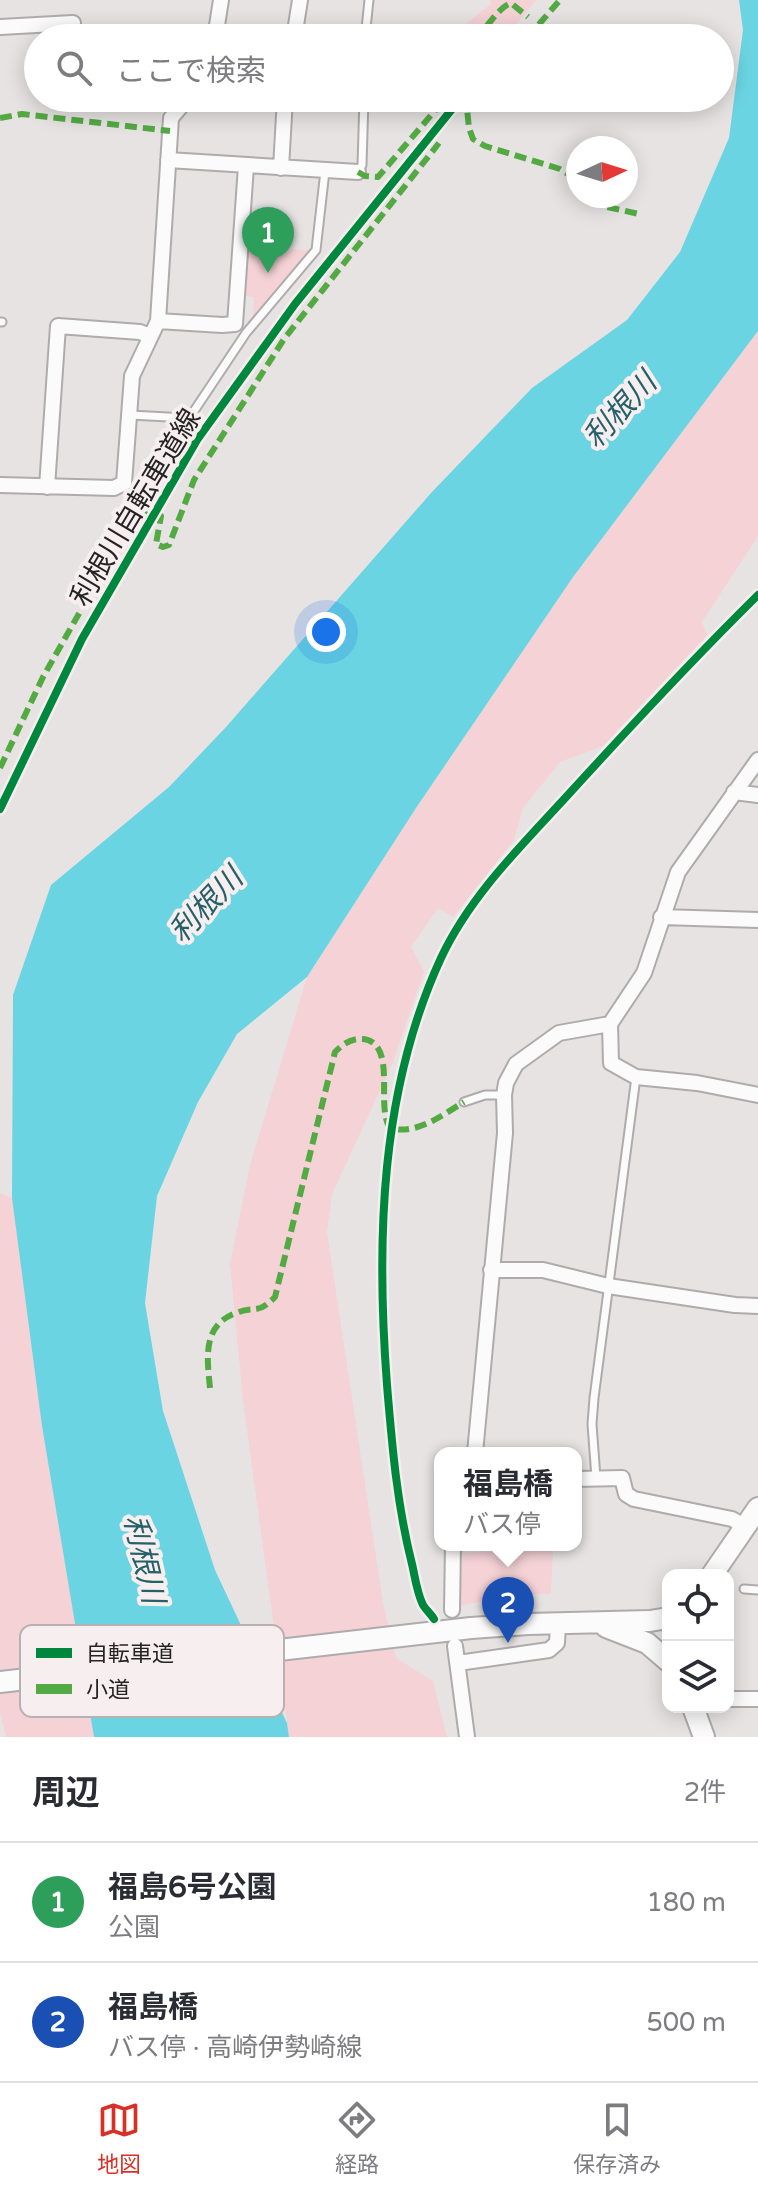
<!DOCTYPE html>
<html lang="ja">
<head>
<meta charset="utf-8">
<style>
	body { margin:0; font-family:"Varela Round","Noto Sans JP",sans-serif; background:#f2f2f3; color:#2b2b33 }
	.controls { position:absolute; right:24px; bottom:24px; display:grid; overflow:hidden; border-radius:16px; box-shadow:0 4px 20px #0003 }
	.controls button { width:72px; height:72px; display:grid; place-items:center; padding:0; border:0; border-bottom:2px solid #e1e1e2; background:#fff; color:#2b2b33; font:40px sans-serif }
	.compass { position:absolute; left:566px; top:136px; width:72px; height:72px; border-radius:50%; background:#fff; box-shadow:0 4px 20px #0003; rotate:86deg }
	.you { position:absolute; left:326px; top:632px; width:28px; height:28px; margin:-20px; border:6px solid #fff; border-radius:50%; background:#1a73e8; box-shadow:0 0 0 12px #1a73e833 }
	.badge { display:grid; place-items:center; width:52px; height:52px; border-radius:50%; background:#d93025; color:#fff; font-size:26px; font-weight:700 }
	.pin { position:absolute; translate:-50% -66px; filter:drop-shadow(0 2px 4px #0008) }
	.pin::after { content:''; position:absolute; top:42px; width:28px; height:24px; background:inherit; clip-path:polygon(0 0,100% 0,50% 100%) }
	.popup { position:absolute; left:434px; top:1447px; width:148px; height:104px; box-sizing:border-box; display:grid; place-content:center; border-radius:16px; background:#fff; filter:drop-shadow(0 2px 6px #0005); font-size:26px; white-space:nowrap; color:#7c7c81 }
	.popup b { font-size:30px; color:#2b2b33 }
	.popup::after { content:''; position:absolute; left:50%; top:100%; margin-left:-16px; border:16px solid transparent; border-top-color:#fff }
	.list { margin:0; padding:0; list-style:none }
	h2 { display:flex; justify-content:space-between; align-items:center; height:104px; margin:0; padding:0 32px; font-size:34px }
	h2 small { font-size:26px; font-weight:400; color:#7c7c81 }
	.list li { display:grid; grid-template-columns:52px 1fr auto; gap:24px; align-items:center; box-sizing:border-box; height:120px; padding:0 32px; border-top:2px solid #e1e1e2 }
	.list b { display:block; font-size:30px; white-space:nowrap }
	.list p { margin:0; font-size:26px; white-space:nowrap; color:#7c7c81 }
	.list em { font-size:26px; font-style:normal; color:#7c7c81 }
	.icon { flex:none; width:44px; height:44px; fill:none; stroke:currentColor; stroke-width:2; stroke-linecap:round; stroke-linejoin:round }
	.map { position:relative; flex:none; width:758px; height:1737px; overflow:hidden }
	.search { position:absolute; background:#fff; box-shadow:0 4px 20px #0003; left:24px; right:24px; top:24px; height:88px; display:flex; align-items:center; gap:20px; box-sizing:border-box; padding:0 28px; border-radius:44px; color:#7c7c81; font-size:30px }
	.sheet { height:344px; background:#fff }
	nav { display:flex; justify-content:space-around; align-items:center; box-sizing:border-box; height:112px; border-top:2px solid #e1e1e2; background:#fff; font-size:22px; color:#7c7c81 }
	nav a { display:grid; justify-items:center; gap:4px }
	nav .on { color:#d93025 }
	.map>svg:first-child { display:block }
	.green { fill:#f4d2d6 }
	.water { fill:#6bd4e2 }
	.pier { fill:#e7e3e3 }
	.lines { fill:none; stroke-linecap:round; stroke-linejoin:round }
	.service-casing { stroke:#afabac; stroke-width:11 }
	.minor-casing { stroke:#afabac; stroke-width:18 }
	.primary-casing { stroke:#afabac; stroke-width:24 }
	.service { stroke:#fbfbfb; stroke-width:7 }
	.minor { stroke:#fbfbfb; stroke-width:14 }
	.primary { stroke:#fbfbfb; stroke-width:20 }
	.quiet { stroke:#53aa43; stroke-width:6; stroke-dasharray:12 6; stroke-linecap:butt }
	.cycleway-casing { stroke:#f6eeef; stroke-width:13 }
	.cycleway { stroke:#00873e; stroke-width:8 }
	.labels { text-anchor:middle; stroke-width:8; stroke-linejoin:round; paint-order:stroke }
	.street-label { font-size:28px; fill:#262323; stroke:#f6eeef }
	.water-label { font-size:30px; font-style:italic; fill:#266069; stroke:#f6eeef }
	.key { fill:#f6eeef; stroke:#b8b1b2; stroke-width:2 }
	.key-label { font-size:22px; fill:#262323 }
</style>
</head>
<body>
<div class="map">
<svg width="758" height="1737" viewBox="0 0 758 1737">
	<rect width="100%" height="100%" fill="#e7e3e3"/>
	<path class="green" d="M491 0H536L506 38H459V29L491 4Z
		M248 248 309 250 253 317 254 297 245 296Z
		M758 331V536L702 622 707 635 603 746 560 762 523 808 514 840 453 917 438 908 411 947 424 971 393 1062 332 1194 327 1232 383 1603 396 1658 433 1681 447 1737H289L243 1401 230 1264 250 1165 307 977 416 808 573 577Z
		M0 1193 12 1198 42 1426 94 1737H6L0 1712Z
		M553 1547 551 1594 509 1595 460 1606 463 1553Z"/>
	<path class="water" d="M739 0H758V331L573 577 416 808 307 977 237 1034 198 1102 157 1196 145 1303 163 1411 215 1570 287 1723 289 1737H94L42 1426 12 1198 13 995 51 885 169 787 226 727 431 493 532 388 627 320 680 252 729 138 743 30Z"/>
	<path class="pier" d="M251 1636 266 1669 82 1690 77 1656Z
		M270 1678 276 1691 86 1713 84 1699Z"/>
	<g class="lines">
		<defs>
			<path id="service" d="M365 38 369 0
				M358 172 362 165 364 98
				M0 322H2
				M130 415 187 418 192 414 246 333 316 250 325 171
				M464 1102 485 1095H504
				M596 1478 592 1424 594 1398 636 1077
				M744 1589 758 1590"/>
			<path id="minor" d="M0 27 73 23
				M215 38 221 0
				M294 38 300 0
				M168 160 358 172
				M281 168 285 98
				M158 321 222 325 235 324 246 166
				M0 485 114 488 124 483 132 376 158 321 171 118 188 98
				M47 487 58 326 140 332 150 336
				M758 760 678 872 644 973 610 1024 611 1063 636 1077 697 1083 758 1095
				M734 792 758 795
				M661 917 758 920
				M491 1270H543L608 1286 735 1305 758 1306
				M475 1453 505 1133 504 1095 506 1083 516 1064 559 1033 610 1024
				M576 1479 622 1478 626 1494 634 1499 732 1519 746 1527
				M452 1610 453 1545
				M455 1646 467 1737
				M458 1663 549 1650 557 1643 558 1623
				M728 1699H758"/>
			<path id="primary" d="M712 1575 758 1508
				M606 1627 647 1643 668 1661
				M0 1682 471 1628 528 1624 650 1621 668 1618
				M693 1707 704 1737"/>
		</defs>
		<use href="#service" class="service-casing"/>
		<use href="#minor" class="minor-casing"/>
		<use href="#primary" class="primary-casing"/>
		<use href="#service" class="service"/>
		<use href="#minor" class="minor"/>
		<use href="#primary" class="primary"/>
		<path class="quiet" d="M474 38C488 29 496 9 511 3L528 17
			M527 38 560 0
			M476 98 467 109 469 128 473 139 485 146 560 169 578 180
			M0 118 22 114 170 131
			M358 172 365 176 378 177 445 99
			M594 196 603 206 639 214
			M0 768 43 677 123 536C133 523 143 508 161 516L156 544 163 547 169 545 194 480 284 339 439 143
			M210 1388C207 1358 202 1325 236 1313 256 1305 256 1316 275 1297L335 1052C343 1044 351 1038 363 1039 398 1043 375 1107 390 1128 418 1135 442 1115 464 1102"/>
		<defs>
			<path id="cycleway" d="M0 809 82 639 197 440 295 304 461 98
				M434 1619C431 1614 426 1610 423 1605 417 1593 415 1577 412 1564 397 1505 392 1445 387 1385 376 1241 380 1090 441 958 470 896 521 846 567 796 629 728 692 660 758 595"/>
		</defs>
		<use href="#cycleway" class="cycleway-casing"/>
		<use href="#cycleway" class="cycleway"/>
	</g>
	<g class="labels">
		<g class="street-label">
			<text transform="translate(135 507) rotate(-59)" y="10">利根川自転車道線</text>
		</g>
		<g class="water-label">
			<text transform="translate(620 410) rotate(-47)" y="10">利根川</text>
			<text transform="translate(206 905) rotate(-46)" y="10">利根川</text>
			<text transform="translate(144 1559) rotate(77)" y="10">利根川</text>
		</g>
	</g>
	<rect x="20" y="1625" width="264" height="92" rx="12" class="key"/>
	<rect x="36" y="1648" width="36" height="10" fill="#00873e"/>
	<rect x="36" y="1684" width="36" height="10" fill="#53aa43"/>
	<g class="key-label">
		<text x="86" y="1661">自転車道</text>
		<text x="86" y="1697">小道</text>
	</g>
</svg>
<div class="controls">
<button><svg class="icon" aria-label="locate" viewBox="0 0 24 24"><circle cx="12" cy="12" r="6"/><path d="M12 2v4M12 18v4M2 12h4M18 12h4"/></svg></button>
<button><svg class="icon" aria-label="layers" viewBox="0 0 24 24"><path d="M12 4l9 5-9 5-9-5zM3 14l9 5 9-5"/></svg></button>
</div>
<svg class="compass" viewBox="-18 -18 36 36"><path d="M0-13l5 13h-10z" fill="#e53935"/><path d="M0 13l5-13h-10z" fill="#7c7c81"/></svg>
<div class="you"></div>
<div class="pin badge" style="left:268px;top:273px;background:#2e9e5b">1</div>
<div class="pin badge" style="left:508px;top:1643px;background:#1a4fb4">2</div>
<div class="popup"><b>福島橋</b>バス停</div>
<div class="search"><svg class="icon" aria-label="search" viewBox="0 0 24 24"><circle cx="10" cy="10" r="6"/><path d="M15 15l6 6"/></svg>ここで検索</div>
</div>
<section class="sheet">
<h2>周辺<small>2件</small></h2>
<ul class="list">
<li><span class="badge" style="background:#2e9e5b">1</span><div><b>福島6号公園</b><p>公園</p></div><em>180 m</em></li>
<li><span class="badge" style="background:#1a4fb4">2</span><div><b>福島橋</b><p>バス停 · 高崎伊勢崎線</p></div><em>500 m</em></li>
</ul>
</section>
<nav>
<a class="on"><svg class="icon" aria-label="map" viewBox="0 0 24 24"><path d="M3 6l6-2 6 2 6-2v14l-6 2-6-2-6 2zM9 4v14M15 6v14"/></svg>地図</a>
<a><svg class="icon" aria-label="directions" viewBox="0 0 24 24"><path d="M12 3l9 9-9 9-9-9zM9 14v-3h6M13 9l2 2-2 2"/></svg>経路</a>
<a><svg class="icon" aria-label="saved" viewBox="0 0 24 24"><path d="M7 4h10v16l-5-4-5 4z"/></svg>保存済み</a>
</nav>
</body>
</html>
